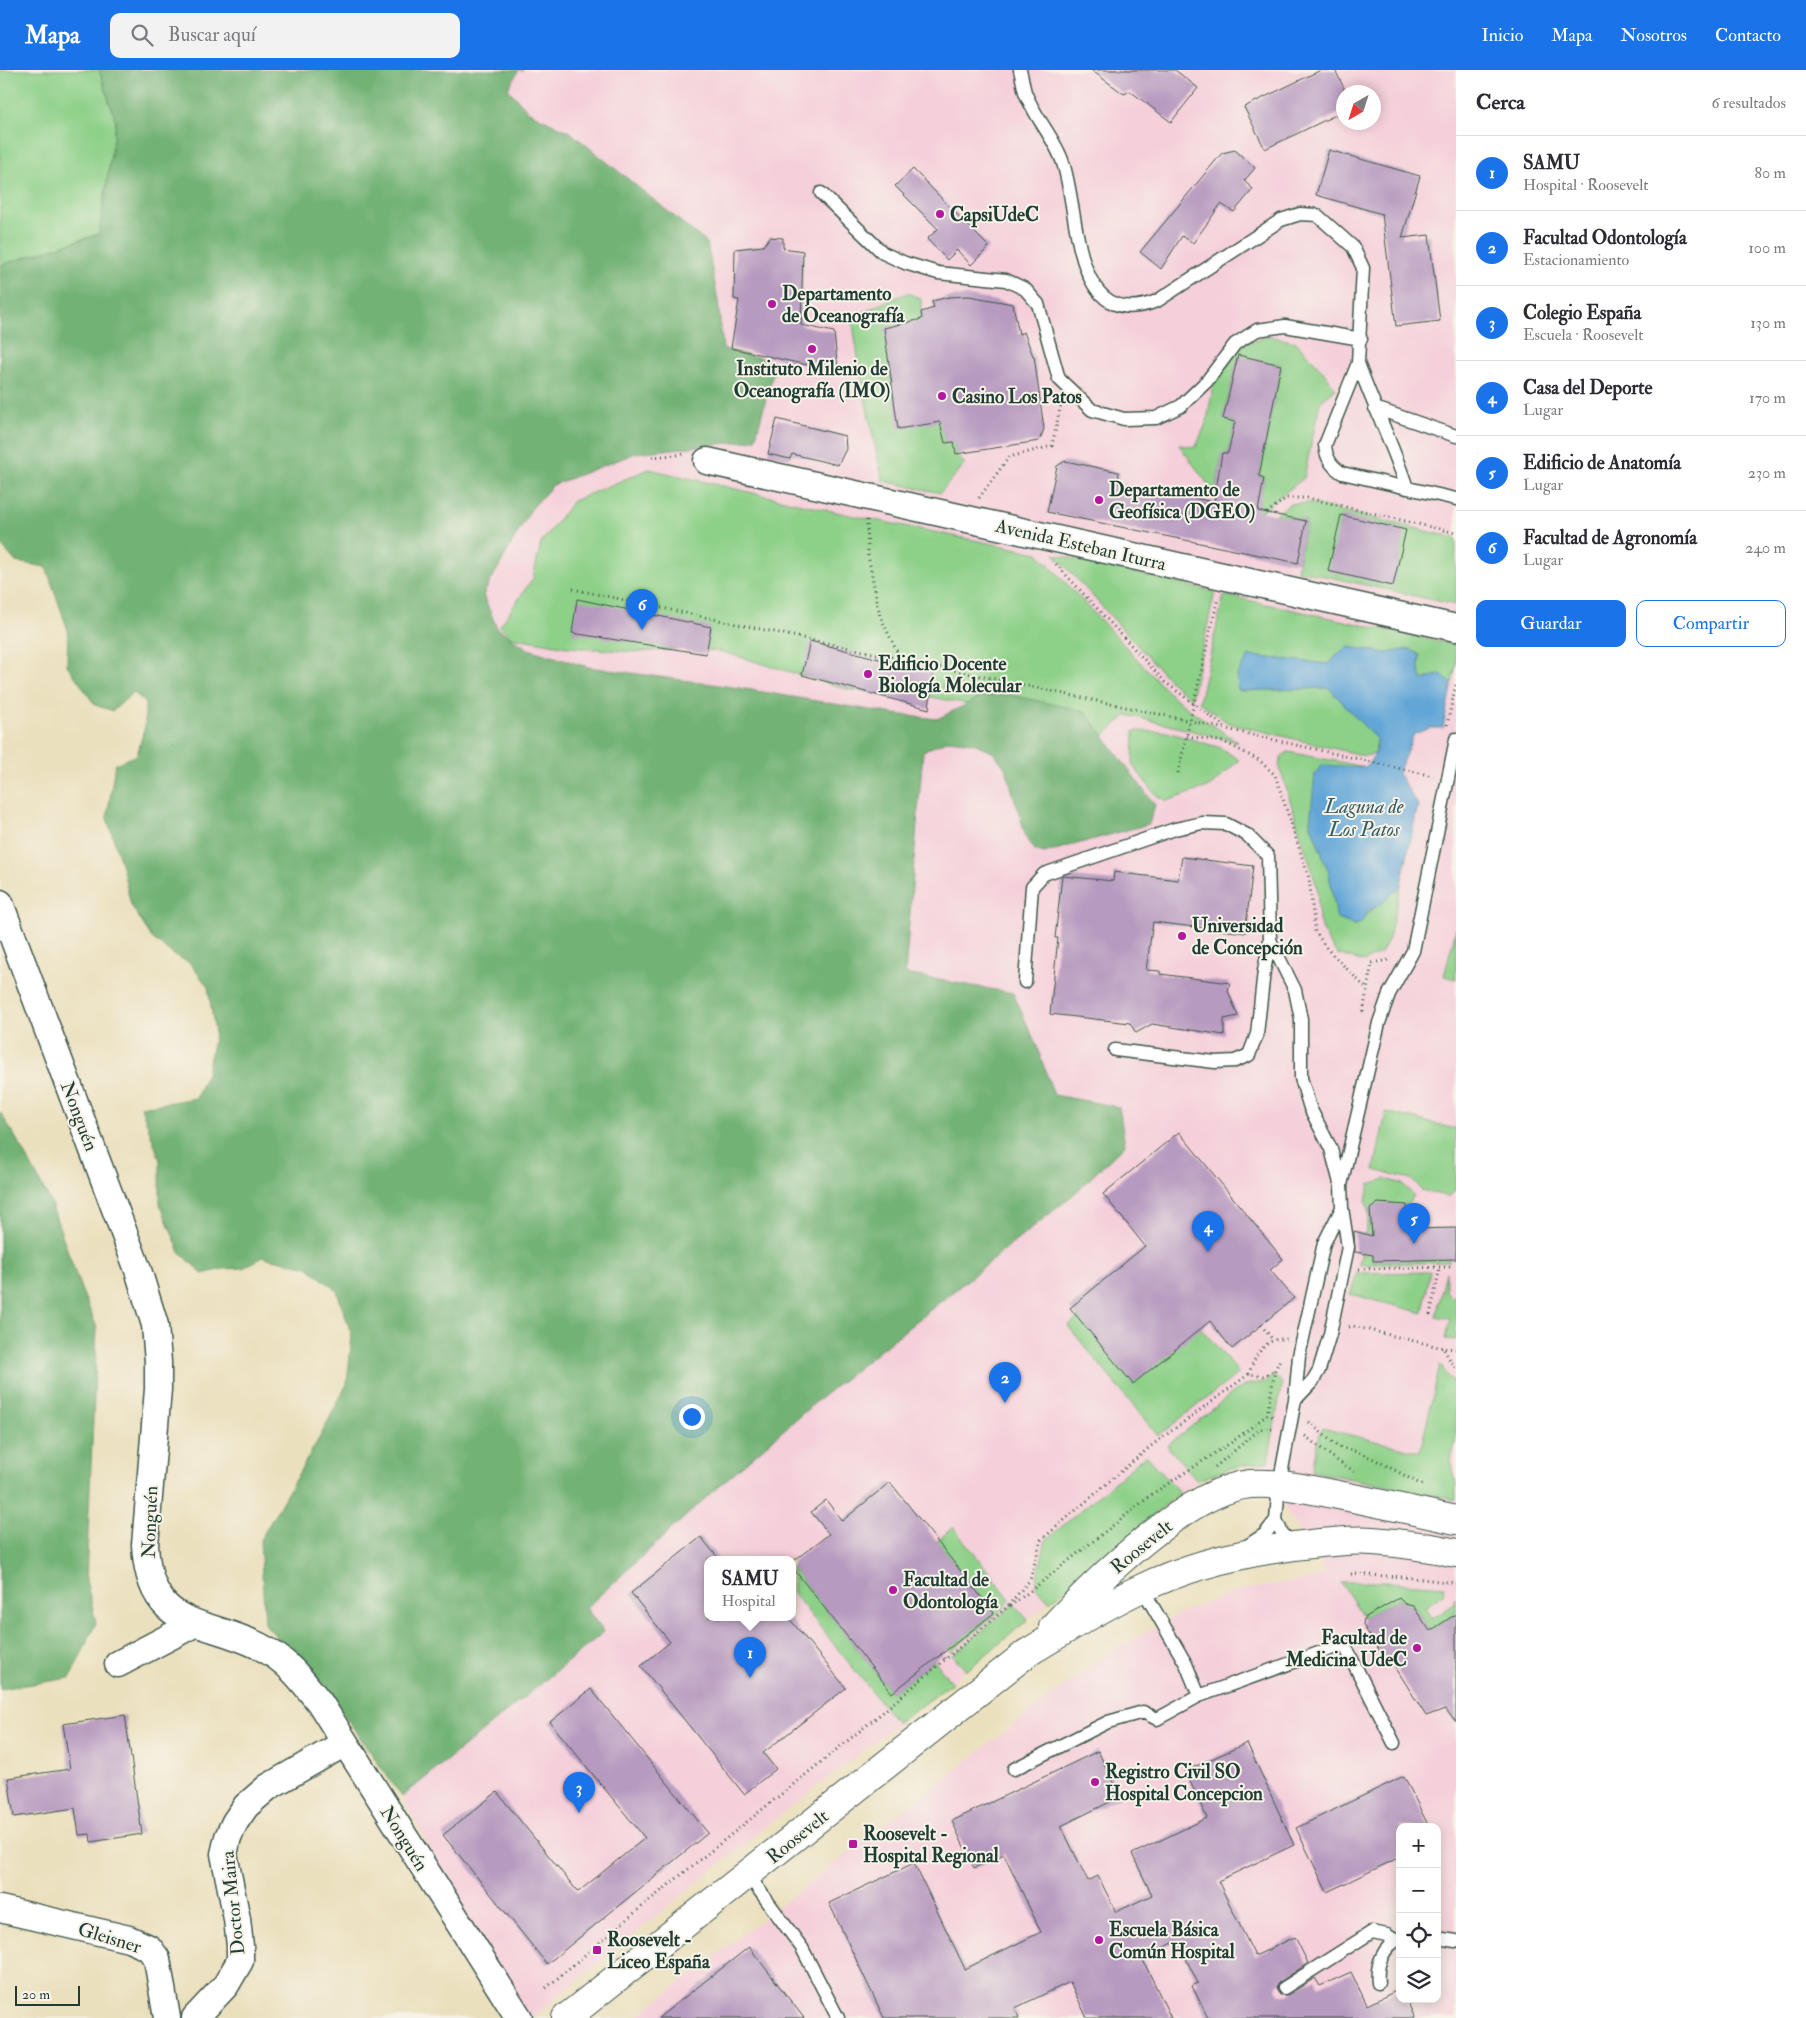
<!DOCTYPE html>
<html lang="es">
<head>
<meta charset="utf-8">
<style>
	body { margin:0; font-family:"IM FELL Double Pica",serif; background:#f2f2f3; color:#2b2b33 }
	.controls { position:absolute; right:15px; bottom:15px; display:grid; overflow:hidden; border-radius:10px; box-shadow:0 2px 12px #0003 }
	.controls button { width:45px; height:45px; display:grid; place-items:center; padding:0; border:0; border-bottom:1px solid #e1e1e2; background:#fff; color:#2b2b33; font:25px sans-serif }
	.compass { position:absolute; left:1336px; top:15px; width:45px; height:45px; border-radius:50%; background:#fff; box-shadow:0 2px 12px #0003; rotate:219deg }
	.scale { position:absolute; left:15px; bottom:12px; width:65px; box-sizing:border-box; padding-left:5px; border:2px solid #1f3d34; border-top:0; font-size:14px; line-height:18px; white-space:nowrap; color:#1f3d34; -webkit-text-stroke:4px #f7f3e8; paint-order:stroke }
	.you { position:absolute; left:691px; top:1346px; width:18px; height:18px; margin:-12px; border:4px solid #fff; border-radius:50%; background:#1a73e8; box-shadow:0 0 0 8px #1a73e833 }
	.badge { display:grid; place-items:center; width:32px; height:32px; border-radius:50%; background:#1a73e8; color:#fff; font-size:16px; font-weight:700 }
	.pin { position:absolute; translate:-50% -41px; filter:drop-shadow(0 1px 2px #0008) }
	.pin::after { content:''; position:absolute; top:26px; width:18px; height:15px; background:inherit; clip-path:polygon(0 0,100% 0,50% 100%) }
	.popup { position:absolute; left:704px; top:1486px; width:92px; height:65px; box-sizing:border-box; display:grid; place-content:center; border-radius:10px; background:#fff; filter:drop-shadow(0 1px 4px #0005); font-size:16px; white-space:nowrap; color:#7c7c81 }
	.popup b { font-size:19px; color:#2b2b33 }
	.popup::after { content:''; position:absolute; left:50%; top:100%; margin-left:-10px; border:10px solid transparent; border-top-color:#fff }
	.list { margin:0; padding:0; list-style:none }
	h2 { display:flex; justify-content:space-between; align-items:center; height:65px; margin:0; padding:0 20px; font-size:21px }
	h2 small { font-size:16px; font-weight:400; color:#7c7c81 }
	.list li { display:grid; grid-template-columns:32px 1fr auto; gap:15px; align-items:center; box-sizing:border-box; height:75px; padding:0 20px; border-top:1px solid #e1e1e2 }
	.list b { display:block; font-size:19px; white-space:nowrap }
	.list p { margin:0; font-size:16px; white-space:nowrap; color:#7c7c81 }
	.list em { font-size:16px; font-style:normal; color:#7c7c81 }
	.actions { display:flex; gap:10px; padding:15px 20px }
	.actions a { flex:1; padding:11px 0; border:1px solid #1a73e8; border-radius:10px; text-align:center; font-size:18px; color:#1a73e8 }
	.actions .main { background:#1a73e8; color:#fff }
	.icon { flex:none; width:28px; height:28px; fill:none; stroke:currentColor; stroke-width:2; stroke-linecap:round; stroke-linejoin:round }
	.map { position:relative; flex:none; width:1456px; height:1948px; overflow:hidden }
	header { display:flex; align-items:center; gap:30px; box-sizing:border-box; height:70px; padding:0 25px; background:#1a73e8; color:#fff }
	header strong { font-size:24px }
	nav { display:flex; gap:28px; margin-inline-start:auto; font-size:18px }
	.search { width:350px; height:45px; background:#f2f2f3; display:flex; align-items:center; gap:12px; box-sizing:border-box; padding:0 18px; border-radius:10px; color:#7c7c81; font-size:19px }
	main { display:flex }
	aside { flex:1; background:#fff }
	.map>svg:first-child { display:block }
	.built { fill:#f5cfda; fill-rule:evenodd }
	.green { fill:#8dd088; stroke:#56865e }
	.forest { fill:#72b274; stroke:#487854 }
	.water { fill:#62a6d7; stroke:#407286 }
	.building { fill:#b79ac0 }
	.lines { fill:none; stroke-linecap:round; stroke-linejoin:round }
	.lane-casing { stroke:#3e5549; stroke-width:15 }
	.street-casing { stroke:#3e5549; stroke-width:29 }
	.primary-casing { stroke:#3e5549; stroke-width:30 }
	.path { stroke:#3e5549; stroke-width:3; stroke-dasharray:1 4; stroke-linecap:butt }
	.lane { stroke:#fff; stroke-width:12 }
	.street { stroke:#fff; stroke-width:26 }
	.primary { stroke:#fff; stroke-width:28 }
	.poi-dot { fill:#b5179e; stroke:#f7f3e8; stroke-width:2 }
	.labels { text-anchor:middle; stroke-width:4; stroke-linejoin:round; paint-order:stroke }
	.poi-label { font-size:19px; font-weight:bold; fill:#1f3d34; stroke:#f7f3e8; text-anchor:start }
	.street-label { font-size:19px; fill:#1f3d34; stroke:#f7f3e8 }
	.water-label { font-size:20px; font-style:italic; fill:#335c65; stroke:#f7f3e8 }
</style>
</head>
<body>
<header>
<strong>Mapa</strong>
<div class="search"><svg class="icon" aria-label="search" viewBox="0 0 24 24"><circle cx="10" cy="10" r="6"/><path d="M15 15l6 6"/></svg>Buscar aquí</div>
<nav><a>Inicio</a><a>Mapa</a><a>Nosotros</a><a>Contacto</a></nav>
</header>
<main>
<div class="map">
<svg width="1456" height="1948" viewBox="0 0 1456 1948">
	<rect width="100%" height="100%" fill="#f7f3e8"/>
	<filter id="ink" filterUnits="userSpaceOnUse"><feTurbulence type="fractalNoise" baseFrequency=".02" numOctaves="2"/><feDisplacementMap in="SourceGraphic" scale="10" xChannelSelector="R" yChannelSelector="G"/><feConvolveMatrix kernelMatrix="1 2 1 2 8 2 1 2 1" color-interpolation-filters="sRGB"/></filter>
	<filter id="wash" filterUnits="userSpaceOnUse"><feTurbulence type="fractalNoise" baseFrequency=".0096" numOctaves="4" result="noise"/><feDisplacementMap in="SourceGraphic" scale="20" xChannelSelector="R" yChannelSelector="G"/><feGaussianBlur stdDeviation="1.12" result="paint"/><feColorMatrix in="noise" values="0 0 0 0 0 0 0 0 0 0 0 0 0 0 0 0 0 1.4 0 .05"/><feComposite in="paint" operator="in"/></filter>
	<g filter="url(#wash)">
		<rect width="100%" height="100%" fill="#ebe0be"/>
		<path class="built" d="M519 0H1456V1948H635L1103 1586 1183 1542 1242 1520 1314 1508 1325 1503 1257 1393 1214 1403 1180 1423 966 1601 761 1760 532 1948H522L402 1727 604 1562 586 1538 712 1422 811 1336 1073 1125 1125 1075 1119 1037 1054 1025 1036 974 1013 923 905 904 923 681 949 670 974 673 994 683 1006 699 1026 767 1154 735 1131 704 981 627 937 649 894 644 733 617 588 597 528 579 497 558 483 525 531 439 553 415 636 383 755 370 775 292 723 279 718 231 707 173 570 62 529 42 508 19ZM1344 22H1374V52H1344ZM708 1489H792V1547H708ZM1400 1757H1437V1929H1400Z"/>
		<path class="green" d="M0 0H99L116 52 99 164 4 194 0 197Z
			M908 223 921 229V242L945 373 954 372 956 384 965 394 940 423 883 411C870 357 860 303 852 248L878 235Z
			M1269 266 1296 272 1321 299 1336 319 1320 332 1304 408 1260 442 1251 439 1261 424 1264 408 1259 406 1281 295 1238 286 1223 349 1235 352 1228 383 1222 384 1215 424 1179 375 1196 377 1207 351 1215 304 1226 288 1244 274Z
			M649 399 845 444 1038 483 1167 621 1187 638 1238 672 1127 645 1102 667 1049 649 925 626 851 620 723 582 691 578 638 582 567 577 511 567 500 556 533 508 541 473 573 431Z
			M1309 433 1456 468V535L1297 500 1306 451 1275 444 1290 434Z
			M1054 484 1215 522 1191 629 1169 610Z
			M1224 525 1456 575V595L1452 613 1441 604 1423 610 1419 600V585L1410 579 1387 583 1348 577 1338 584 1329 594 1249 586 1242 621 1329 618 1377 670 1375 684 1365 686 1228 653 1199 632Z
			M1134 661 1167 662 1221 678 1239 690 1211 716 1167 731 1156 725 1133 696Z
			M1288 682 1366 697H1351L1312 739 1310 752 1329 803 1337 849 1355 855C1364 845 1370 842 1380 834 1387 829 1391 822 1400 819L1389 868 1382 882 1364 892 1337 884 1327 869 1319 851 1317 817 1279 695 1282 686Z
			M1456 859V909L1444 906Z
			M1386 1042 1456 1059V1119L1449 1127 1421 1120 1411 1109 1374 1100Z
			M1385 1109 1403 1114 1414 1126 1407 1135 1370 1139 1373 1191 1449 1189V1192L1359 1195 1369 1146 1366 1130 1370 1114Z
			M1430 1202 1423 1243 1350 1224 1357 1203Z
			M1446 1202V1221L1452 1227 1456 1226V1270L1446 1269 1450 1249 1436 1246Z
			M1078 1247 1201 1258 1239 1303 1158 1366 1068 1256Z
			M1440 1295 1456 1316V1369L1451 1390 1456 1413V1430L1312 1401 1317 1373 1322 1358 1420 1382Z
			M1275 1305 1282 1313 1268 1392C1244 1394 1219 1400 1198 1411L1167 1376 1235 1321 1249 1314 1265 1312Z
			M1146 1385 1180 1423 1050 1532 1035 1516 1046 1470Z
			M953 1457 1010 1529 1003 1539 951 1582 948 1579 994 1543 937 1471Z
			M792 1497 892 1623 934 1590 952 1613 897 1653 793 1523Z
			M1341 1512H1389L1445 1516 1443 1524 1425 1537 1432 1549 1454 1534 1456 1528V1544L1430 1561 1413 1536 1405 1534 1399 1528 1364 1548Z
			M1014 1534 1028 1550 966 1601 953 1585Z"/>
		<path class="forest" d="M99 0H523H519L508 19 529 42 570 62 707 173 718 231 723 279 776 292 755 370 636 383 553 415 531 439 483 525 497 558 528 579 588 597 733 617 894 644 937 649 981 627 1010 625 1085 641 1155 735 1149 754 1044 783 1035 780 1026 767 1006 699 994 683 974 673 949 670 923 681 905 904 1013 923 1036 974 1054 1025 1119 1037 1125 1075 1073 1125 811 1336 712 1422 586 1538 604 1562 402 1727 340 1639 265 1554 260 1470 321 1365 347 1314 352 1266 337 1221 308 1197 263 1187 243 1198 222 1199 202 1204 180 1182 160 1134V1090L141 1037 196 1028 207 1003 215 963 208 917 190 893 174 885 152 868 131 835 122 796 107 748 115 694 137 685 145 656V632L133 622 113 641 95 635 67 595 68 560 46 497 16 492 0 474V197L4 194 99 164 116 52Z
			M0 1042 25 1083 50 1131 80 1216 97 1258 86 1510 96 1553 70 1608 0 1619Z"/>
		<path class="water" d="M1348 577 1387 583 1410 579 1420 585 1419 600 1423 610 1441 604 1452 613 1443 658H1431L1414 664 1398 703 1418 735 1400 819 1394 822 1381 834 1368 841 1361 853 1355 855 1337 849 1329 803 1310 752 1315 704 1322 695 1366 697 1375 684 1377 670 1329 618 1242 621 1238 620 1237 605 1249 586 1329 594 1338 584Z"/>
		<g id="blocks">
			<path class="building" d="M1091 0H1175L1198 18 1171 52 1130 21 1124 24Z
				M1321 0H1335L1344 18V41L1265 79 1244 37Z
				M1235 80 1255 98 1244 111 1253 119 1234 142 1221 134 1193 173 1182 166 1161 199 1140 182 1222 83Z
				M1329 80 1420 106 1402 168 1429 165 1440 251 1396 256 1382 144 1316 125Z
				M913 99 989 177 971 195 957 180 947 190 927 169 938 159 895 116Z
				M770 167 783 168V178L803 181 801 255 834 262 838 302 731 278 739 230 734 229 735 179 763 176Z
				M969 226 1013 234 1019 264 1024 262 1033 286H1034L1044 359 1039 371 956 384 954 372 945 373 940 352 898 359 884 258 922 249 921 242 934 238 932 231 949 227Z
				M1238 285 1281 295 1259 406 1264 408 1258 441 1306 451 1298 493 1047 442 1057 396 1065 391 1119 402 1118 413 1214 432 1222 383H1228L1235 352 1223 349Z
				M777 349 845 366 846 379 838 395 792 384 790 389 768 384Z
				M1341 445 1406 460 1393 516 1328 501Z
				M577 529 711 557 706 584 572 563Z
				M810 571 933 603 929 639 802 605Z
				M1182 787 1253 796 1245 863 1153 852 1146 900 1160 901V904L1230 913 1228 921 1238 946 1224 949V965L1152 954 1136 963 1130 953 1050 944 1058 868H1055L1062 806 1113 811 1114 802 1178 810Z
				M1179 1062 1283 1189 1270 1200 1294 1228 1232 1279 1210 1251 1133 1314 1070 1238 1145 1176 1103 1124Z
				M1378 1133 1407 1135 1409 1159 1456 1158V1189L1373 1191V1185L1355 1182 1354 1161 1372 1166 1370 1139Z
				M890 1412 994 1543 892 1623 792 1497V1492L829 1464 811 1442 826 1430 842 1451Z
				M701 1467 719 1489H708V1547H788L846 1618 763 1683 776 1699 744 1724 641 1596 670 1572 631 1523Z
				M1399 1528 1405 1534 1413 1536 1430 1561 1456 1544V1652L1445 1639 1426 1646 1394 1595H1388L1363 1555 1364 1548Z
				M591 1619 708 1763 547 1894 443 1765 497 1722 578 1822 645 1768 550 1652Z
				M125 1645 142 1764 91 1772 90 1764 79 1765 75 1738 14 1747 8 1708 70 1699 63 1654Z
				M1247 1673 1294 1775 1218 1811 1255 1886 1295 1867 1308 1893 1277 1914 1276 1919 1280 1925H1288L1315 1908 1320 1916 1351 1902 1367 1935 1400 1919V1929H1406L1415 1948H1208L1192 1916 1198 1913 1177 1871 1142 1888 1171 1948H1087L1070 1912 1015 1938 1019 1948H884L829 1833 914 1793 965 1899 1041 1862 1004 1784 974 1798 952 1751 1098 1681 1120 1727 1061 1756 1088 1811 1098 1806 1116 1842 1152 1825 1132 1784 1207 1748 1185 1701Z
				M1404 1706 1429 1757H1400V1787L1327 1822 1296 1758Z
				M749 1877 804 1948H658Z"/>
		</g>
	</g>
	<g filter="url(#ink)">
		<use href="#blocks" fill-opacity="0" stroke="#3e5549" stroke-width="1"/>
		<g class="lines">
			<defs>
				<path id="lane" d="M1020 0C1022 7 1023 15 1025 22 1034 47 1055 68 1063 93 1080 143 1071 264 1157 231L1281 150 1300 144 1317 145 1353 177 1363 198 1358 293 1325 375C1326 388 1331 396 1342 403L1456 429
					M821 123 883 183 905 193 938 203 1006 210 1025 219 1038 234 1059 309 1092 340 1124 349 1156 348 1181 336 1207 311 1235 274 1257 260 1285 256 1361 269
					M1358 293C1373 335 1393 375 1407 418
					M1375 338 1456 366
					M1025 912 1032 817 1044 804 1175 759 1202 753 1226 754 1247 765 1268 786 1270 870
					M1115 980 1215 992 1235 991 1249 985 1257 964 1264 901 1270 870 1295 920 1301 949V1008L1310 1038 1331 1079 1340 1113
					M1295 1330 1312 1312 1319 1300 1330 1264 1348 1177 1342 1138 1341 1115 1379 953 1389 924 1413 881 1456 669
					M1247 1476 1265 1464 1276 1450
					M1295 1476 1282 1463 1276 1450 1279 1415 1295 1330 1299 1286 1324 1173 1342 1138
					M1142 1518 1186 1594 1199 1626
					M1014 1699 1108 1652 1143 1642 1157 1649 1199 1626 1344 1574 1394 1673
					M748 1805 802 1878 838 1948
					M1437 1868 1456 1871
					M1378 1913C1376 1894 1383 1877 1400 1868
					M1284 1918 1372 1862 1387 1865 1396 1871"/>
				<path id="street" d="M707 391 1456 558
					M0 833 138 1200 155 1255 158 1292V1319L145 1475C150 1561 200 1547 259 1576 286 1589 302 1610 320 1633L519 1948
					M118 1594 194 1554
					M0 1839 129 1869 149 1878 157 1889 167 1948
					M195 1948 226 1915 240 1891V1876L237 1849 224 1784 228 1767 235 1752 246 1736 268 1717 345 1673"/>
				<path id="primary" d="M1053 1557C1095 1512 1188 1420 1250 1414 1278 1412 1306 1419 1333 1424 1374 1432 1415 1441 1456 1450
					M566 1948 1027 1583C1064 1561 1101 1537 1140 1519 1196 1492 1258 1479 1320 1473 1338 1472 1355 1469 1373 1471 1401 1473 1429 1477 1456 1483"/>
			</defs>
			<use href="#lane" class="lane-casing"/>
			<use href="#street" class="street-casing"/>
			<use href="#primary" class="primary-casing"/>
			<path class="path" d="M652 387 686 384
				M979 428 1009 387 1052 376 1061 334
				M1267 443 1286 428H1308L1456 463
				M867 450 868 485 880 546 900 588
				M1056 494 1165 612 1225 657
				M573 519 1191 651 1433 706
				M1447 655 1456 614
				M1187 666 1224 672 1259 690 1275 705 1309 808 1315 861 1327 879 1367 919
				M1178 703 1218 528
				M1363 942 1372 893 1389 890
				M1359 1199 1450 1197
				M1430 1245 1440 1197
				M1261 1255 1273 1270
				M1349 1257 1353 1256 1443 1278
				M1456 1279 1443 1278 1456 1300
				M1249 1304C1252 1292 1261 1274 1275 1270 1278 1269 1283 1269 1287 1269
				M1267 1345 1275 1300 1281 1288
				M1309 1352 1338 1377 1358 1382 1376 1390 1424 1416
				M1305 1366 1335 1389 1357 1403
				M1215 1397 1260 1359H1272
				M1351 1504 1404 1507 1456 1513
				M1010 1536 1033 1519 1155 1422 1232 1372 1267 1345 1275 1347
				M941 1584 945 1589
				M546 1918 645 1834 877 1647 1006 1538 1030 1510 1041 1470 1151 1376 1249 1304 1264 1306 1275 1300"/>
			<use href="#lane" class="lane"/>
			<use href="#street" class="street"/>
			<use href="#primary" class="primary"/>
		</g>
	</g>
	<g class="poi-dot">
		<circle cx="940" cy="144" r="5"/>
		<circle cx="772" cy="234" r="5"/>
		<circle cx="812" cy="279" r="5"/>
		<circle cx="942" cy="326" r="5"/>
		<circle cx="1099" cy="430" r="5"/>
		<circle cx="868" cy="604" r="5"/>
		<circle cx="1182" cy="866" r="5"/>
		<circle cx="893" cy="1520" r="5"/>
		<circle cx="1417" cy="1578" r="5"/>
		<circle cx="1095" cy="1712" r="5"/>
		<rect x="848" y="1769" width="10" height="10" rx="2.5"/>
		<circle cx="1099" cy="1870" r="5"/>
		<rect x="592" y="1875" width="10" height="10" rx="2.5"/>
	</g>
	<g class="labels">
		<g class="poi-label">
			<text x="950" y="151">CapsiUdeC</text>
			<text x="782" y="230">Departamento<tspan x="782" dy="22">de Oceanografía</tspan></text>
			<text x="812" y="305" text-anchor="middle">Instituto Milenio de<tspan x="812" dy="22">Oceanografía (IMO)</tspan></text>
			<text x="952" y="333">Casino Los Patos</text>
			<text x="1109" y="426">Departamento de<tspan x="1109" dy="22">Geofísica (DGEO)</tspan></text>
			<text x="878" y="600">Edificio Docente<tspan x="878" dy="22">Biología Molecular</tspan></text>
			<text x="1192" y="862">Universidad<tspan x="1192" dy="22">de Concepción</tspan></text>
			<text x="903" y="1516">Facultad de<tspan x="903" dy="22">Odontología</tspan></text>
			<text x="1407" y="1574" text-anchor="end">Facultad de<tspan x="1407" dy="22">Medicina UdeC</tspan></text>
			<text x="1105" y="1708">Registro Civil SO<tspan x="1105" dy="22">Hospital Concepcion</tspan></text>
			<text x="863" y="1770">Roosevelt -<tspan x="863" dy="22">Hospital Regional</tspan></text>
			<text x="1109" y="1866">Escuela Básica<tspan x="1109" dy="22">Común Hospital</tspan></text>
			<text x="607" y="1876">Roosevelt -<tspan x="607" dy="22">Liceo España</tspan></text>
		</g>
		<g class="street-label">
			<text transform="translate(1081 474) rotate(13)" y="7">Avenida Esteban Iturra</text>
			<text transform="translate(80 1046) rotate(69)" y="7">Nonguén</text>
			<text transform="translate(149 1452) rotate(-88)" y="7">Nonguén</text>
			<text transform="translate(1141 1476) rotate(-39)" y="7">Roosevelt</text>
			<text transform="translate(797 1766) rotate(-39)" y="7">Roosevelt</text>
			<text transform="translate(405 1768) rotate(58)" y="7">Nonguén</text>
			<text transform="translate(232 1833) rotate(-96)" y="7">Doctor Maira</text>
			<text transform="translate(110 1867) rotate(17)" y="7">Gleisner</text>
		</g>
		<g class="water-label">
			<text x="1364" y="743">Laguna de<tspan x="1364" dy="23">Los Patos</tspan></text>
		</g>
	</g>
</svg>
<div class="controls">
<button>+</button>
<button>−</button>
<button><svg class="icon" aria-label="locate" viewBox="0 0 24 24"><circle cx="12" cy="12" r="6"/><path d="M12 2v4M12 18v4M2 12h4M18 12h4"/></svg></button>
<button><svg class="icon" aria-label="layers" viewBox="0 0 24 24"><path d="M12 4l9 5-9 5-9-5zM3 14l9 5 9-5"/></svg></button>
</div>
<svg class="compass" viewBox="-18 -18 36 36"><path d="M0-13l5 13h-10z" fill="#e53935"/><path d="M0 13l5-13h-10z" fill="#7c7c81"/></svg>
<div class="scale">20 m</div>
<div class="you"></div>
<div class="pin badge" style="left:750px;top:1608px">1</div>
<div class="popup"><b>SAMU</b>Hospital</div>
<div class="pin badge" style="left:1005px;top:1333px">2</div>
<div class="pin badge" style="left:579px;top:1743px">3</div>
<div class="pin badge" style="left:1208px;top:1182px">4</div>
<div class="pin badge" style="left:1414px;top:1174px">5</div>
<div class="pin badge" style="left:642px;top:560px">6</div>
</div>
<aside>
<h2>Cerca<small>6 resultados</small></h2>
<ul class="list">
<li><span class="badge">1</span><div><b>SAMU</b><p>Hospital · Roosevelt</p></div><em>80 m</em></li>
<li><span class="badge">2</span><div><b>Facultad Odontología</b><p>Estacionamiento</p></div><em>100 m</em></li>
<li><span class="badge">3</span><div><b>Colegio España</b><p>Escuela · Roosevelt</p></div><em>130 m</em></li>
<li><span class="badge">4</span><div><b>Casa del Deporte</b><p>Lugar</p></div><em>170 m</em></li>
<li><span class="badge">5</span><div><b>Edificio de Anatomía</b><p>Lugar</p></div><em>230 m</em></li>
<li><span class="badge">6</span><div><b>Facultad de Agronomía</b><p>Lugar</p></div><em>240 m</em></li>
</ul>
<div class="actions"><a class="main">Guardar</a><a>Compartir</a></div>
</aside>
</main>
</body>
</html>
